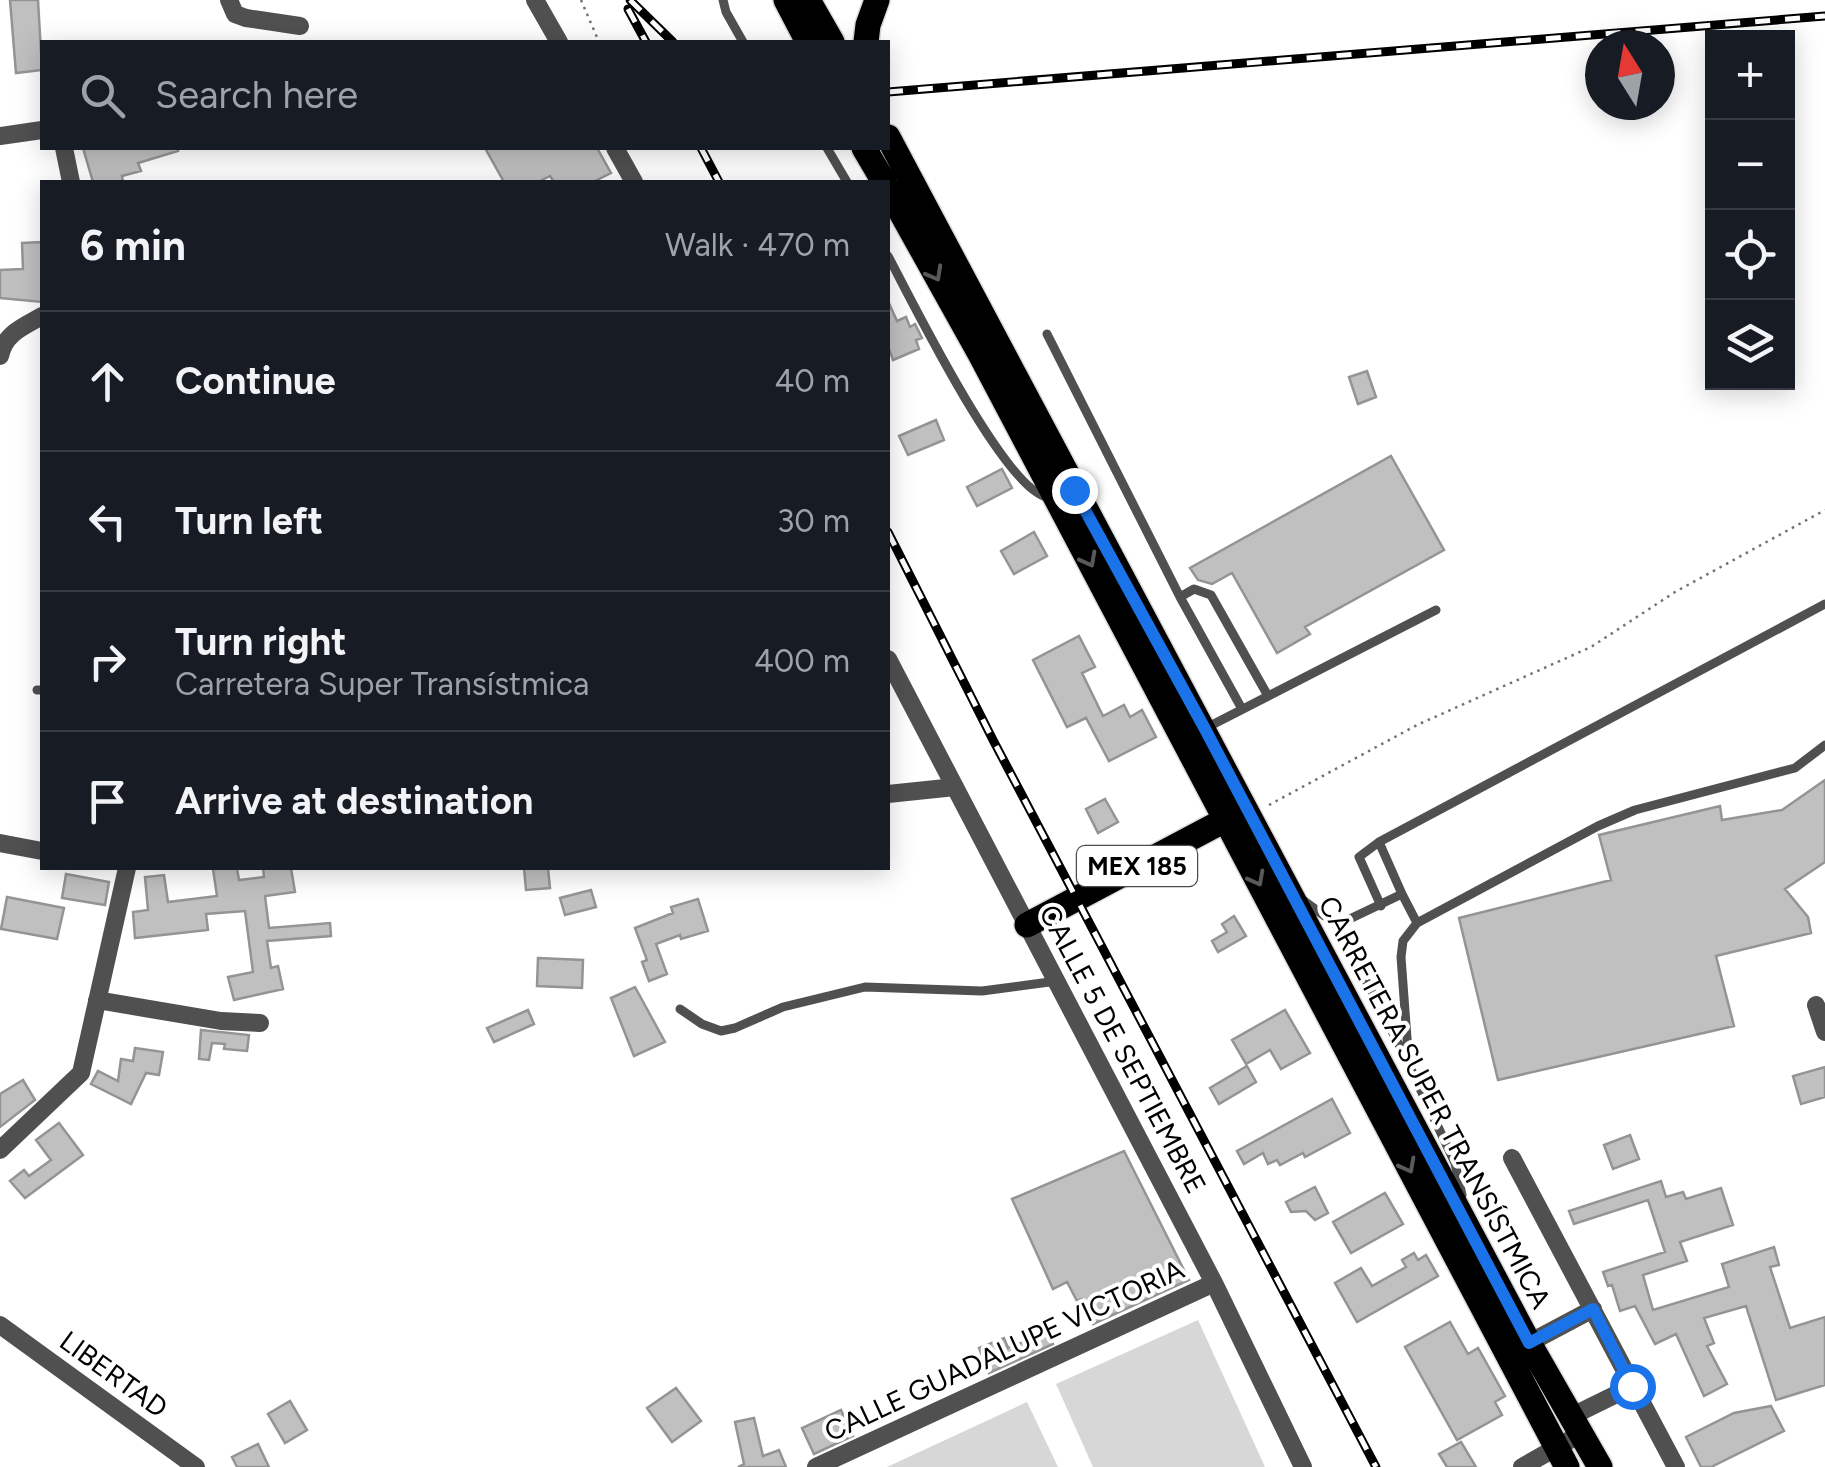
<!DOCTYPE html>
<html lang="en">
<head>
<meta charset="utf-8">
<style>
	body { margin:0; font-family:Figtree,sans-serif; background:#20242c; color:#f1f3f6 }
	.controls { position:absolute; right:30px; top:30px; display:grid; overflow:hidden; border-radius:0px; box-shadow:0 5px 25px #0003 }
	.controls button { width:90px; height:90px; display:grid; place-items:center; padding:0; border:0; border-bottom:2px solid #363941; background:#171b24; color:#f1f3f6; font:50px sans-serif }
	.compass { position:absolute; left:1585px; top:30px; width:90px; height:90px; border-radius:50%; background:#171b24; box-shadow:0 5px 25px #0003; rotate:349deg }
	.stop { position:absolute; width:30px; height:30px; margin:-22px; border:8px solid #1a73e8; border-radius:50%; background:#fff }
	.stop.end { background:#1a73e8; border-color:#fff; box-shadow:0 2px 10px #0008 }
	.list { margin:0; padding:0; list-style:none }
	h2 { display:flex; justify-content:space-between; align-items:center; height:130px; margin:0; padding:0 40px; font-size:42px }
	h2 small { font-size:32px; font-weight:400; color:#9ea1a6 }
	.list li { display:grid; grid-template-columns:65px 1fr auto; gap:30px; align-items:center; box-sizing:border-box; height:140px; padding:0 40px; border-top:2px solid #363941 }
	.list b { display:block; font-size:38px; white-space:nowrap }
	.list p { margin:0; font-size:32px; white-space:nowrap; color:#9ea1a6 }
	.list em { font-size:32px; font-style:normal; color:#9ea1a6 }
	.icon { flex:none; width:55px; height:55px; fill:none; stroke:currentColor; stroke-width:2; stroke-linecap:round; stroke-linejoin:round }
	.map { position:relative; flex:none; width:1825px; height:1467px; overflow:hidden }
	.search { position:absolute; background:#171b24; box-shadow:0 5px 25px #0003; left:40px; top:40px; width:850px; height:110px; display:flex; align-items:center; gap:25px; box-sizing:border-box; padding:0 35px; border-radius:0px; color:#9ea1a6; font-size:38px }
	.panel { position:absolute; background:#171b24; box-shadow:0 5px 25px #0003; left:40px; top:180px; width:850px; height:690px; border-radius:0px }
	.map>svg:first-child { display:block }
	.green { fill:#d7d7d7 }
	.building { fill:#c0c0c0; stroke:#949494; stroke-width:2.5 }
	.lines { fill:none; stroke-linecap:round; stroke-linejoin:round }
	.primary-casing { stroke:#dbdbdb; stroke-width:28 }
	.path { stroke:#727272; stroke-width:2.5; stroke-dasharray:2.5 5; stroke-linecap:butt }
	.lane { stroke:#505050; stroke-width:9 }
	.street { stroke:#505050; stroke-width:18 }
	.primary { stroke:#000; stroke-width:25 }
	.rail-casing { stroke:#000; stroke-width:9 }
	.rail { stroke:#fff; stroke-width:5; stroke-dasharray:15; stroke-linecap:butt }
	.oneway { stroke:#595959 }
	.route { stroke:#1a73e8; stroke-width:12 }
	.labels { text-anchor:middle; stroke-width:8; stroke-linejoin:round; paint-order:stroke }
	.shield { fill:#fff; stroke:#4c4c4c; stroke-width:2.5 }
	.shield-label { font-size:25px; font-weight:bold; fill:#000 }
	.street-label { font-size:28px; fill:#000; stroke:#fff }
</style>
</head>
<body>
<div class="map">
<svg width="1825" height="1467" viewBox="0 0 1825 1467">
	<rect width="100%" height="100%" fill="#fff"/>
	<path class="green" d="M1198 1320 1265 1467H1093L1056 1384Z
		M1027 1402 1058 1467H887Z"/>
	<path class="building" d="M10 0H38L42 70 16 73Z
		M83 148H177L178 151 138 163 141 171 122 176 123 182H93Z
		M485 148H597L611 173 593 182H554L550 176 538 182H504Z
		M42 242V302L0 298V270L23 269 22 243Z
		M888 301 897 321 906 317 910 327 915 324 922 338 916 340 919 349 893 360 888 346Z
		M1367 371 1376 397 1358 404 1349 377Z
		M936 420 944 440 908 455 899 436Z
		M1391 456 1444 550 1305 627 1310 634 1277 653 1232 573 1212 584 1198 580 1190 568Z
		M1002 469 1012 488 977 506 967 487Z
		M1034 532 1047 556 1014 574 1001 551Z
		M1079 636 1095 667 1082 673 1103 716 1124 705 1130 717 1142 710 1156 737 1109 761 1086 718 1067 727 1033 660Z
		M1825 780V862L1785 889 1808 917 1811 933 1716 956 1734 1026 1498 1080 1459 918 1611 880 1599 835 1720 806 1722 820 1782 810Z
		M1105 799 1118 822 1098 833 1086 809Z
		M237 868 239 880 264 877 263 868H291L295 892 265 896 269 928 330 923 331 936 267 941 271 968 278 966 283 989 234 1000 228 977 253 972 245 911 206 914 208 930 135 938 133 912 148 910 145 877 164 875 168 902 217 896 213 869Z
		M524 868H548L550 888 526 890Z
		M66 874 109 882 105 905 62 898Z
		M591 890 596 907 565 915 560 898Z
		M7 897 64 908 57 939 1 929Z
		M698 899 708 931 681 939 680 935 656 944 667 974 649 981 642 962 647 960 635 928 673 913 671 907Z
		M1234 916 1246 936 1218 952 1212 941 1227 932 1222 924Z
		M538 958 583 960 582 988 537 986Z
		M635 987 665 1042 634 1056 611 998Z
		M528 1010 534 1024 494 1042 487 1028Z
		M1285 1010 1310 1053 1281 1069 1270 1050 1246 1064 1232 1040Z
		M201 1030 249 1035 247 1051 224 1049 225 1044 212 1043 209 1060 199 1059Z
		M135 1048 163 1052 159 1075 146 1073 131 1104 91 1084 98 1071 118 1081 121 1059 133 1061Z
		M1247 1066 1256 1082 1219 1104 1210 1088Z
		M1825 1067V1097L1801 1104 1793 1076Z
		M23 1080 35 1100 0 1127V1094Z
		M1332 1099 1350 1133 1305 1157 1303 1153 1280 1165 1277 1160 1268 1164 1263 1153 1244 1164 1237 1151Z
		M59 1123 83 1155 25 1198 10 1181 24 1170 29 1176 51 1160 36 1140Z
		M1630 1135 1639 1159 1613 1169 1604 1145Z
		M1124 1151 1189 1280 1093 1324 1082 1299 1077 1301 1067 1282 1053 1289 1012 1199Z
		M1661 1181 1666 1197 1683 1192 1686 1199 1721 1188 1733 1225 1680 1242 1687 1261 1643 1275 1653 1310 1729 1287 1722 1264 1774 1247 1779 1265 1770 1267 1790 1328 1825 1317V1385L1776 1400 1746 1306 1704 1318 1714 1343 1707 1346 1727 1384 1704 1396 1676 1334 1655 1344 1635 1306 1620 1311 1612 1285 1608 1286 1603 1272 1665 1252 1648 1200 1574 1224 1569 1211Z
		M1315 1187 1328 1213 1315 1220 1306 1211 1291 1212 1286 1202Z
		M1385 1193 1403 1224 1351 1253 1333 1222Z
		M1414 1253 1418 1260 1426 1255 1438 1276 1357 1322 1335 1283 1361 1268 1372 1286 1406 1267 1402 1260Z
		M1450 1322 1468 1354 1478 1348 1505 1396 1495 1402 1502 1415 1457 1440 1405 1347Z
		M1048 1332 1053 1344 989 1373 979 1348 1004 1338 1008 1348Z
		M676 1388 701 1421 672 1442 647 1408Z
		M290 1401 307 1430 285 1443 268 1414Z
		M1771 1406 1784 1431 1711 1467H1701L1686 1437 1734 1413Z
		M841 1410 853 1436 814 1454 802 1428Z
		M754 1418 763 1456 779 1450 786 1467H738L744 1464 735 1422Z
		M1461 1442 1476 1467H1447L1439 1454Z
		M258 1444 269 1467H237L232 1457Z"/>
	<g class="lines">
		<defs>
			<path id="primary" d="M786 0 808 42
				M808 0 832 42
				M866 42 868 25 877 0
				M888 137 1529 1343 1600 1467
				M864 148 884 182
				M888 189 980 354 1567 1467
				M1027 925 1225 820 1240 817"/>
		</defs>
		<use href="#primary" class="primary-casing"/>
		<path class="path" d="M581 0 599 42
			M1269 805 1417 725 1591 647 1675 592 1825 510"/>
		<path class="lane" d="M723 0 726 12 743 42
			M827 148 847 182
			M888 256C911 299 1006 493 1048 497
			M1047 334 1180 597
			M37 690H42
			M1242 709 1180 597 1194 589 1211 595 1268 696
			M1204 729 1436 610
			M1379 842 1359 857 1381 906
			M1402 894 1417 923 1598 826 1635 810 1795 768 1825 745
			M1304 901 1337 925 1402 894 1379 842 1825 604
			M1417 923 1403 941 1401 957 1409 1065 1455 1163 1462 1195
			M1337 925 1407 1060
			M680 1009 702 1024 721 1031 735 1028 783 1007 865 987 982 991 1057 981"/>
		<path class="street" d="M229 0 235 14 246 18 300 26
			M535 0 559 42
			M0 136 42 130
			M64 148 71 182
			M615 148 634 182
			M0 356C5 333 23 327 42 316
			M888 659 1214 1283 1303 1467
			M888 794 955 787
			M0 843 42 851
			M97 1000 221 1021 260 1023
			M1816 1005 1825 1032
			M0 1150 81 1073 127 868
			M1512 1158 1676 1467
			M0 1325 196 1467
			M1529 1343 1593 1309
			M1572 1416 1633 1386
			M816 1467 1214 1283
			M1522 1467 1582 1433"/>
		<use href="#primary" class="primary"/>
		<defs>
			<path id="rail" d="M630 0 673 42
				M628 9 646 42
				M888 92 1825 16
				M701 148 719 182
				M888 532 993 740 1376 1467"/>
		</defs>
		<use href="#rail" class="rail-casing"/>
		<use href="#rail" class="rail"/>
	</g>
	<defs><path id="oneway-chevron" d="M-2-3.5L2.5 0L-2 3.5" fill="none" stroke-width="1.6" stroke-linecap="round" stroke-linejoin="round" transform="scale(2.5)"/></defs>
	<g class="oneway">
		<use href="#oneway-chevron" transform="translate(935 274) rotate(61)"/>
		<use href="#oneway-chevron" transform="translate(1089 560) rotate(62)"/>
		<use href="#oneway-chevron" transform="translate(1257 879) rotate(62)"/>
		<use href="#oneway-chevron" transform="translate(1408 1166) rotate(62)"/>
	</g>
	<g class="lines">
		<path class="route" d="M1074 490 1205 729 1529 1343 1593 1309 1632 1386"/>
	</g>
	<g class="labels">
		<rect class="shield" x="1077" y="846" width="120" height="40" rx="8"/>
		<g class="shield-label">
			<text x="1137" y="875">MEX 185</text>
		</g>
		<g class="street-label">
			<text transform="translate(1123 1049) rotate(62)" y="10">CALLE 5 DE SEPTIEMBRE</text>
			<text transform="translate(1435 1102) rotate(62)" y="10">CARRETERA SUPER TRANSÍSTMICA</text>
			<text transform="translate(1004 1350) rotate(-25)" y="10">CALLE GUADALUPE VICTORIA</text>
			<text transform="translate(114 1374) rotate(36)" y="10">LIBERTAD</text>
		</g>
	</g>
</svg>
<div class="controls">
<button>+</button>
<button>−</button>
<button><svg class="icon" aria-label="locate" viewBox="0 0 24 24"><circle cx="12" cy="12" r="6"/><path d="M12 2v4M12 18v4M2 12h4M18 12h4"/></svg></button>
<button><svg class="icon" aria-label="layers" viewBox="0 0 24 24"><path d="M12 4l9 5-9 5-9-5zM3 14l9 5 9-5"/></svg></button>
</div>
<svg class="compass" viewBox="-18 -18 36 36"><path d="M0-13l5 13h-10z" fill="#e53935"/><path d="M0 13l5-13h-10z" fill="#9ea1a6"/></svg>
<div class="stop" style="left:1632px;top:1386px"></div>
<div class="stop end" style="left:1074px;top:490px"></div>
<div class="search"><svg class="icon" aria-label="search" viewBox="0 0 24 24"><circle cx="10" cy="10" r="6"/><path d="M15 15l6 6"/></svg>Search here</div>
<section class="panel">
<h2>6 min<small>Walk · 470 m</small></h2>
<ul class="list">
<li><svg class="icon" aria-label="ahead" viewBox="0 0 24 24"><path d="M12 20V5M6 11l6-6 6 6"/></svg><div><b>Continue</b></div><em>40 m</em></li>
<li><svg class="icon" aria-label="left" viewBox="0 0 24 24"><path d="M17 20v-9H6M10 6l-5 5 5 5"/></svg><div><b>Turn left</b></div><em>30 m</em></li>
<li><svg class="icon" aria-label="right" viewBox="0 0 24 24"><path d="M7 20v-9h11M14 6l5 5-5 5"/></svg><div><b>Turn right</b><p>Carretera Super Transístmica</p></div><em>400 m</em></li>
<li><svg class="icon" aria-label="arrive" viewBox="0 0 24 24"><path d="M6 21V4h12l-3 4 3 4H6"/></svg><div><b>Arrive at destination</b></div></li>
</ul>
</section>
</div>
</body>
</html>
